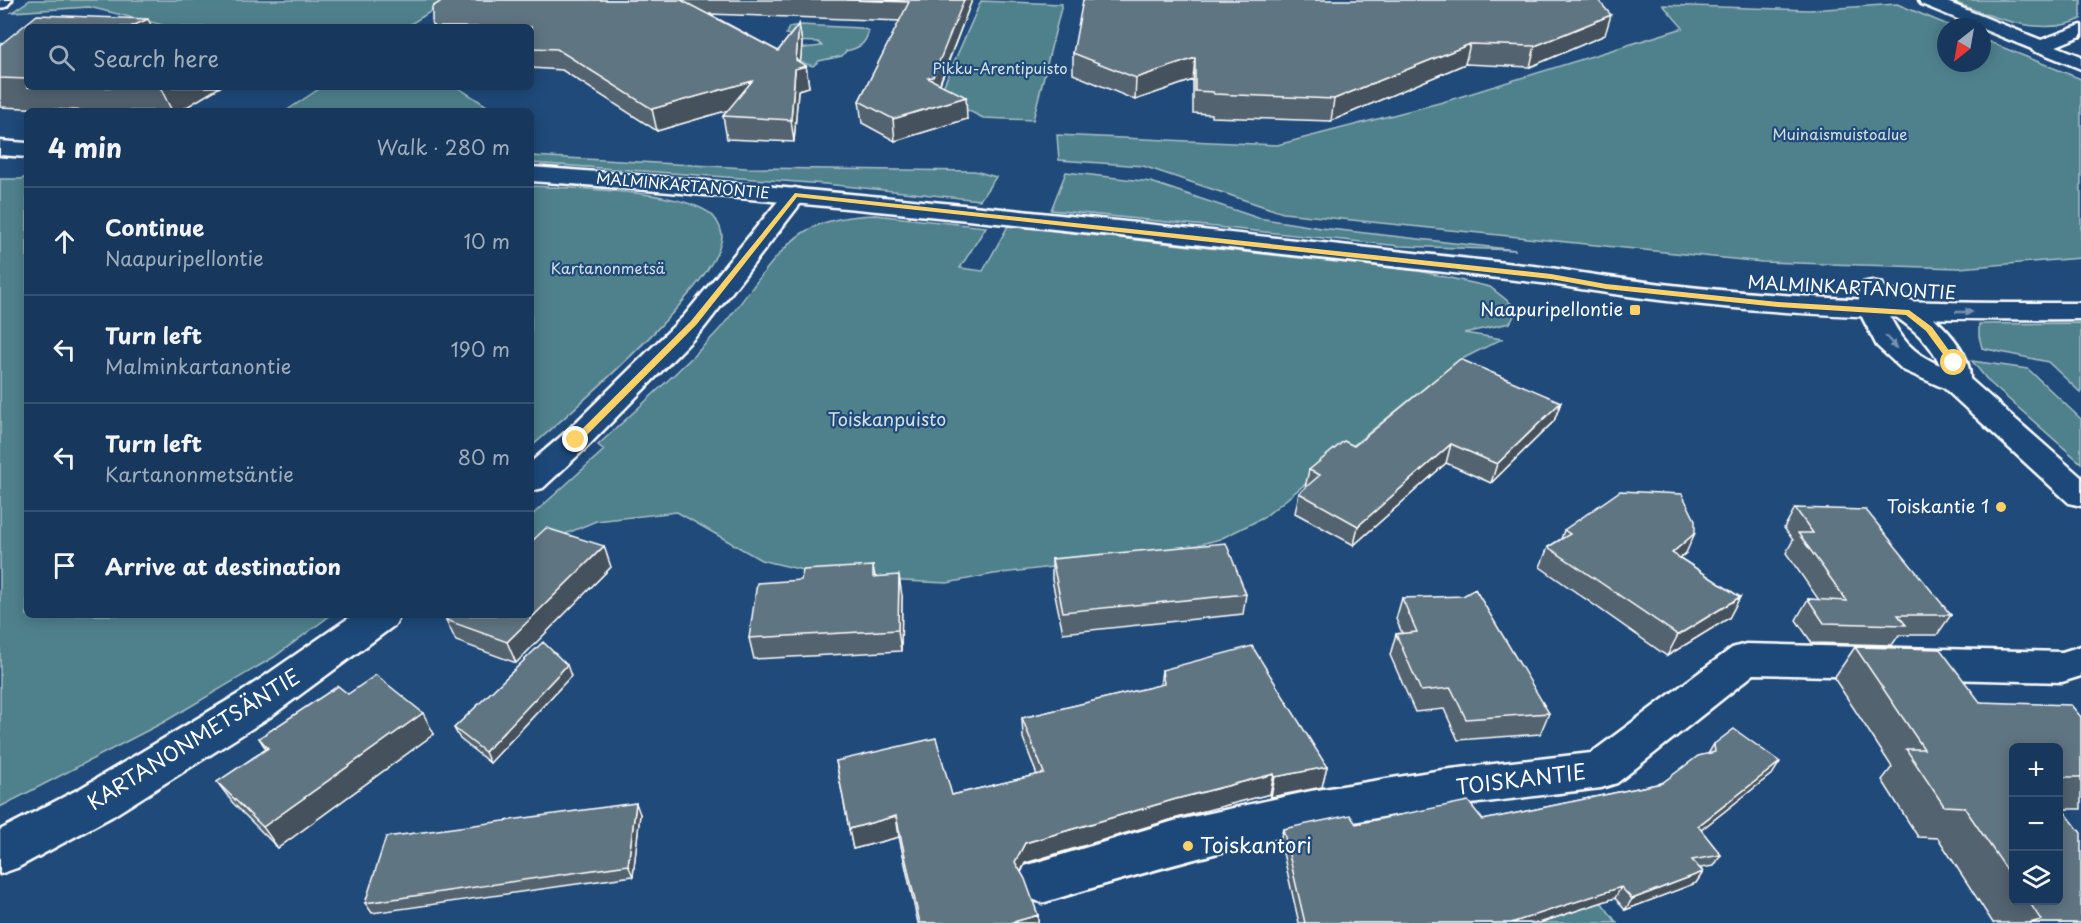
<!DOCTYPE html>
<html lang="en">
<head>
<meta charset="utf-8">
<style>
	body { margin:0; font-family:"Playpen Sans",sans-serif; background:#203f62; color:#f1f3f6 }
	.controls { position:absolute; right:18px; bottom:18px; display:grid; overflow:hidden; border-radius:9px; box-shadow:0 3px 15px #0003 }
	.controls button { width:54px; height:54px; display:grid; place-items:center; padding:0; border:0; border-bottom:2px solid #365272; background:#17385c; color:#f1f3f6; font:30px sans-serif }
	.compass { position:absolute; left:1937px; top:18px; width:54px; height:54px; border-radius:50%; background:#17385c; box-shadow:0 3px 15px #0003; rotate:211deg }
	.stop { position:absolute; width:18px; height:18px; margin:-14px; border:4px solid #ffd166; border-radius:50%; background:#fff }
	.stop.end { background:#ffd166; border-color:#fff; box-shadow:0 2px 6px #0008 }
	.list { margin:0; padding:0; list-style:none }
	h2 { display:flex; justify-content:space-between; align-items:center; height:78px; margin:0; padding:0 24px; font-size:26px }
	h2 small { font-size:20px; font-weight:400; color:#9eacbb }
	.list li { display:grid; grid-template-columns:39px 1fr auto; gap:18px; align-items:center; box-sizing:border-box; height:108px; padding:0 24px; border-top:2px solid #365272 }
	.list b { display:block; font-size:22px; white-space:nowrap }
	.list p { margin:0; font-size:20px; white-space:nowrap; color:#9eacbb }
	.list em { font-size:20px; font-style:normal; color:#9eacbb }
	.icon { flex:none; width:33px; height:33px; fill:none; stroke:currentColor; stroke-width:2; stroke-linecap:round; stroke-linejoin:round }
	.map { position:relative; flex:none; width:2081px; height:923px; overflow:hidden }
	.search { position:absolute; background:#17385c; box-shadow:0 3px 15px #0003; left:24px; top:24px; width:510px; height:66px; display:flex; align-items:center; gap:15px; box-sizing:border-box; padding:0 21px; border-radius:9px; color:#9eacbb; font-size:22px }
	.panel { position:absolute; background:#17385c; box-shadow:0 3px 15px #0003; left:24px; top:108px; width:510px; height:510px; border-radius:9px }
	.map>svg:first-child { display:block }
	.green { fill:#50818c; stroke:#a8c0c6; stroke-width:1.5 }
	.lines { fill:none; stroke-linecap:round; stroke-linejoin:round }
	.minor-casing { stroke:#fff; stroke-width:5 }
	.tertiary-casing { stroke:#fff; stroke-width:5 }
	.secondary-casing { stroke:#fff; stroke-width:5 }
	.minor { fill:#1f4a7a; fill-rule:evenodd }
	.tertiary { fill:#1f4a7a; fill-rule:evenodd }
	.secondary { fill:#1f4a7a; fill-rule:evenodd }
	.wall { fill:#536470; stroke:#fff; stroke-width:1.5; fill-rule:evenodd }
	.shaded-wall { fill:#44515b; stroke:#fff; stroke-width:1.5 }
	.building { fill:#617482; stroke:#fff; stroke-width:1.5 }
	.oneway { fill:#7992af }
	.route { fill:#ffd166 }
	.poi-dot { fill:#ffd166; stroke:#1f4a7a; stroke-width:2 }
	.labels { text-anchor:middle; stroke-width:4.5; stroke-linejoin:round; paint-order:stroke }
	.far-park-label { font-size:15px; fill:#d3e0e2; stroke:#1f4a7a }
	.far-street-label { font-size:15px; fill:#fff; stroke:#1f4a7a }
	.street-label { font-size:18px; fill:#fff; stroke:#1f4a7a }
	.poi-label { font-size:18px; fill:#fff; stroke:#1f4a7a; text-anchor:end }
	.park-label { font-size:18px; fill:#d3e0e2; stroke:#1f4a7a }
	.near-street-label { font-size:21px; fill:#fff; stroke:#1f4a7a }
	.near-poi-label { font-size:21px; fill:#fff; stroke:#1f4a7a; text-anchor:start }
</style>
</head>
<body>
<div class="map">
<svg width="2081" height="923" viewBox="0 0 2081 923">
	<rect width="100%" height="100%" fill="#1f4a7a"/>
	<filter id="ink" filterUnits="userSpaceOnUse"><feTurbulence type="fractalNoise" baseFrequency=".0167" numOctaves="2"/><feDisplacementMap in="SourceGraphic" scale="12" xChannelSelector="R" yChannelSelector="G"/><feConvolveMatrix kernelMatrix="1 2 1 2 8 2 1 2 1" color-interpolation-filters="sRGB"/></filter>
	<g filter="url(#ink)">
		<path class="green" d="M30 0H449L406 27H171L89 7 12 12Z
			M1949 0H2081V19C2041 39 1987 15 1949 0Z
			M981 1 1062 4 1033 120 983 118 939 96Z
			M1897 4 1953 27H1946V63H1982V39L2081 79V258L1959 268 1762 262 1283 213 1143 166 1059 160 1057 135 1277 145 1443 102 1683 28 1663 5 1810 10Z
			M800 25 861 28 869 31C865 45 859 48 846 51L842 56 819 61 813 66 786 58 795 49 822 46 818 42 790 41 792 36 786 34 789 27Z
			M322 87H457L495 111H286Z
			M531 156 747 168 975 171 996 177 980 200 825 184 531 163Z
			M1066 172 1151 182 1258 218 1321 228 1516 250 1400 246 1051 210Z
			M27 177V615H331L274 657 164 722 0 807V179H21Z
			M531 186C571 188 686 190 713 216 718 222 722 229 722 237 718 285 571 412 531 447Z
			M875 215 986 227 960 268 983 271 1008 226 1419 271 1490 287 1518 309 1510 323 1464 333 1502 339 1458 361 1263 518 1220 539 1168 553 994 574 947 583 836 578 761 560 677 512 596 521 535 547 531 545V516L604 450 598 445C638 408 680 371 717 332 742 305 775 250 804 232 826 219 850 216 875 215Z
			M2081 323V393L2048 362 1982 348 1979 336V324Z
			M1972 361 2028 369 2081 419V463L1989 382Z
			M1601 902 1617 923H1539Z"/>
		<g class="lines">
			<defs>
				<path id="minor" d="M0 0H12L6 7 0 8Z
					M2081 25V36L2039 53 2033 51 2030 47 2033 43Z
					M795 188 803 190 807 195 704 328 587 447 543 488 531 491V462L565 433 684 316 787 190Z
					M353 615H400L395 625 270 717 113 816 17 868 0 874V830L81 788 240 693Z
					M1746 644 2062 652 2081 646V676L2062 682 1754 674 1617 783 1601 788C1504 800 1405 810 1309 831 1219 851 1131 876 1042 903L1025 896 1018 881 1025 866 1174 821 1311 791 1442 770 1591 753 1732 648Z"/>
				<path id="tertiary" d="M1919 0H1942L2081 56V69L1921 4Z
					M1872 281 1882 283 1884 287C1918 299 1971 342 1970 379L2081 477V506L2069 503 1944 388 1903 370 1877 346 1859 311V289L1862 283ZM1887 311C1908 325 1930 340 1940 365 1912 353 1900 338 1887 311Z"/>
				<path id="secondary" d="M0 141 27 143V157L0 155Z
					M531 167C872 192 1211 231 1551 268 1727 298 1903 304 2081 303V319C1903 321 1727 315 1551 284 1211 246 872 206 531 181Z"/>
			</defs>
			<use href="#minor" class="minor-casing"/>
			<use href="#tertiary" class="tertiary-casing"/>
			<use href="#secondary" class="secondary-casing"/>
			<use href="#minor" class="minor"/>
			<use href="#tertiary" class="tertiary"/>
			<use href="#secondary" class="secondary"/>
		</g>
		<path class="wall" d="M443 0H972L940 84 967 119 895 141 862 123 859 101 900 21 709 14 778 51 799 24 802 44 800 63 806 66 809 87 798 90 794 142 727 139 723 116 728 110 657 131 562 70 531 68V27H433L432 24Z
			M27 27V87H220L180 111H93L0 107V45Z
			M1605 35 1530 67 1465 64 1331 121 1211 117V114L1193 113V80L1135 100 1073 74V53Z
			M1561 402 1554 421 1491 483 1446 463 1354 545 1295 513 1299 493 1305 488 1309 470 1354 446Z
			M1795 508 1951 615 1937 635H1899L1892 645 1812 643 1796 620 1808 599 1819 600 1786 553 1793 540 1784 528Z
			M1564 530 1686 553 1680 558 1740 597 1729 618 1667 656 1540 567 1548 547 1561 539Z
			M1052 559 1246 594 1243 614 1063 633 1052 580Z
			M873 566 875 577 902 596 901 651 754 659 749 638Z
			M611 567 516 663 456 641 446 620Z
			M1402 598 1549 713 1540 734 1458 740 1444 709 1415 712 1390 655 1396 634 1402 633 1396 619Z
			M1855 647 1980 702 2081 717V809H2062L2081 923H1993L1938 838 1918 837 1882 780 1892 767 1834 678ZM2013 747H2058V900H2013Z
			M1162 670 1322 787 1271 797 1270 794 1173 819 1025 863 1021 872 1038 915V923H918L899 837 853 849 836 761 952 795 1037 775 1023 738 1022 718 1160 685Z
			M571 676 490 763 460 739 454 728Z
			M348 694 434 734 278 848 233 803 217 782 266 749 259 738Z
			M1714 744 1773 773 1701 830 1721 855 1714 866 1700 868 1703 872 1696 883 1625 910 1615 898 1539 923H1299L1280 840 1283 829 1356 824 1483 820 1662 783 1708 754Z
			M640 814 633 876 372 913 365 903Z"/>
		<path class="shaded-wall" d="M964 0H972L934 98 928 78Z
			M1611 15 1605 35 1530 67 1535 46Z
			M148 19 152 27H130Z
			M799 24 802 44 800 67 806 66 809 87 798 90 794 142 791 120Z
			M1470 44 1465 64 1331 121 1334 99Z
			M1195 58 1193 80 1135 100 1136 78Z
			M752 81 756 102 657 131 652 109Z
			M160 87H220L180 111H172Z
			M966 97 967 119 895 141 893 119Z
			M1561 402 1554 421 1491 483 1497 464Z
			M1451 444 1446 463 1354 545 1358 526Z
			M1695 533 1686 553 1662 573 1672 553Z
			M604 546 611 567 516 663 507 642Z
			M899 575 902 596 901 651 898 630Z
			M1740 597 1729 618 1667 656 1678 635Z
			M567 665 571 676 490 763 485 752Z
			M423 713 434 734 278 848 263 827Z
			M1780 762 1773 773 1692 837 1698 826Z
			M1327 767 1322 787 1271 797 1275 777Z
			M1274 774 1270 794 1173 819 1025 863 1016 882 1015 862 1025 843 1176 799Z
			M636 803 640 814 633 876 628 865Z
			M896 816 899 837 853 849 849 829Z
			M1703 872 1696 883 1625 910 1632 899Z
			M1621 887 1615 898 1539 923H1511Z
			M1038 915V923H1010Z"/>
		<path class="building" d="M443 0H681L778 51 799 24 796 60 806 66 795 69 791 120 723 116 752 81 652 109 557 49 531 48V27H435L432 24V7Z
			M847 0H964L933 77 928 78 966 97 893 119 859 101 909 2Z
			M1083 0H1598L1611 15 1535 46 1470 44 1334 99 1214 94 1213 92 1195 91V58L1136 78 1073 53Z
			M37 15 148 19 130 27H27V79L0 78V45Z
			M1460 359 1561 402 1497 464 1451 444 1358 526 1299 493 1320 475 1309 470 1344 441 1354 446Z
			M1620 491 1682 494 1695 520V533L1672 553 1740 597 1678 635 1548 547 1570 534 1564 530Z
			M1795 508 1866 510 1951 615H1898L1906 625 1824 623 1808 599 1847 601 1798 533H1813Z
			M546 528 604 546 507 642 446 620 451 615H531V542Z
			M1226 543 1246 594 1063 612 1052 559Z
			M873 566V577L899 575 898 630 749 638 757 583 801 580 803 570Z
			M1475 589 1549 713 1466 719 1451 688 1421 691 1396 634 1417 632 1402 598 1463 596Z
			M543 642 567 665 485 752 454 728Z
			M1252 646 1327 767 1275 777 1274 774 1176 799 1025 843 1015 862 1025 879 1038 915 1010 923H920L896 816 849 829 836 761 936 738 952 795 1044 773 1022 718 1164 684 1162 670Z
			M1855 647 1940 649 1980 702 2071 705 2081 717V777H2058V747H2013V879L1964 807 1944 806 1906 749H1924Z
			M376 675 423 713 263 827 217 782 268 748 259 738 338 686 348 694Z
			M1734 729 1780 762 1698 826 1721 855 1692 860 1703 872 1632 899 1621 887 1511 923H1305L1283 829 1350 815 1356 824 1468 801 1483 820 1662 783 1698 756 1715 752 1714 744Z
			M636 803 628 865 365 903 386 837Z
			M2058 803 2081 833V923H2029L2041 920 2028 900H2058Z"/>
		<defs><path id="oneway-solid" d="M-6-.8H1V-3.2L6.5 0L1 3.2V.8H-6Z" transform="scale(1.5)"/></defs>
		<g class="oneway">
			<use href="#oneway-solid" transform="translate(1964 312)"/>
			<use href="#oneway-solid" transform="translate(1891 342) rotate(49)"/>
		</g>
	</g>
	<path class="route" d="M795 193 1551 274 1606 284 1778 302 1909 310 1932 327 1958 363 1951 365 1926 331 1906 315 1778 307 1606 289 1551 279 797 197 697 324 580 442H573V438L691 321Z"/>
	<g class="poi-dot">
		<rect x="1629" y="304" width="12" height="12" rx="3"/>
		<circle cx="2001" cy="507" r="6"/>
		<circle cx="1188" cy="846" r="6"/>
	</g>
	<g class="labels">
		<g class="far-park-label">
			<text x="1000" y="74">Pikku-Arentipuisto</text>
			<text x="1840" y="140">Muinaismuistoalue</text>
			<text x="608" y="274">Kartanonmetsä</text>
		</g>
		<g class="far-street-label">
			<text transform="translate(683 186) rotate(5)" y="5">MALMINKARTANONTIE</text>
		</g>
		<g class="street-label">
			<text transform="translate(1852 288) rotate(3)" y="6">MALMINKARTANONTIE</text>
		</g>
		<g class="poi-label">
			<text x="1623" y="316">Naapuripellontie</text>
			<text x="1989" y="513">Toiskantie 1</text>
		</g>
		<g class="park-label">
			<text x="887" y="426">Toiskanpuisto</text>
		</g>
		<g class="near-street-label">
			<text transform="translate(194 740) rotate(-32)" y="7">KARTANONMETSÄNTIE</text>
			<text transform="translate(1521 780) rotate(-7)" y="7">TOISKANTIE</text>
		</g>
		<g class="near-poi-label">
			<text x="1200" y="853">Toiskantori</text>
		</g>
	</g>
</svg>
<div class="controls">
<button>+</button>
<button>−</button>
<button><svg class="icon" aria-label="layers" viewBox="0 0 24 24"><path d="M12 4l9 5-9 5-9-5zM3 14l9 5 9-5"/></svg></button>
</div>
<svg class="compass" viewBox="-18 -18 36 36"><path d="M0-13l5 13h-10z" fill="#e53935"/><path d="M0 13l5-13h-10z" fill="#9eacbb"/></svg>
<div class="stop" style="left:1954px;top:363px"></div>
<div class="stop end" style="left:576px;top:440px"></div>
<div class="search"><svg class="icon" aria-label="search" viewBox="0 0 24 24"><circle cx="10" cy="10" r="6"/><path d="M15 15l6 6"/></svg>Search here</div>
<section class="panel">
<h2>4 min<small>Walk · 280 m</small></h2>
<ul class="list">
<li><svg class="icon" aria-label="ahead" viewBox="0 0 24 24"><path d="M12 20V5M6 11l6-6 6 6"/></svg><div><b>Continue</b><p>Naapuripellontie</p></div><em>10 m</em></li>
<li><svg class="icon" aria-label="left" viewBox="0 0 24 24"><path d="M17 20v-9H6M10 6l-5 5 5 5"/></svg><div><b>Turn left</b><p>Malminkartanontie</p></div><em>190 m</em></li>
<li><svg class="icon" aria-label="left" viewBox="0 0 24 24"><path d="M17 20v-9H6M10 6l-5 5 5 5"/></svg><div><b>Turn left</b><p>Kartanonmetsäntie</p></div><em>80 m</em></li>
<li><svg class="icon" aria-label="arrive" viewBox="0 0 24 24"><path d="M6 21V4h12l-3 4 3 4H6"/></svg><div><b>Arrive at destination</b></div></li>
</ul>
</section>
</div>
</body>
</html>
